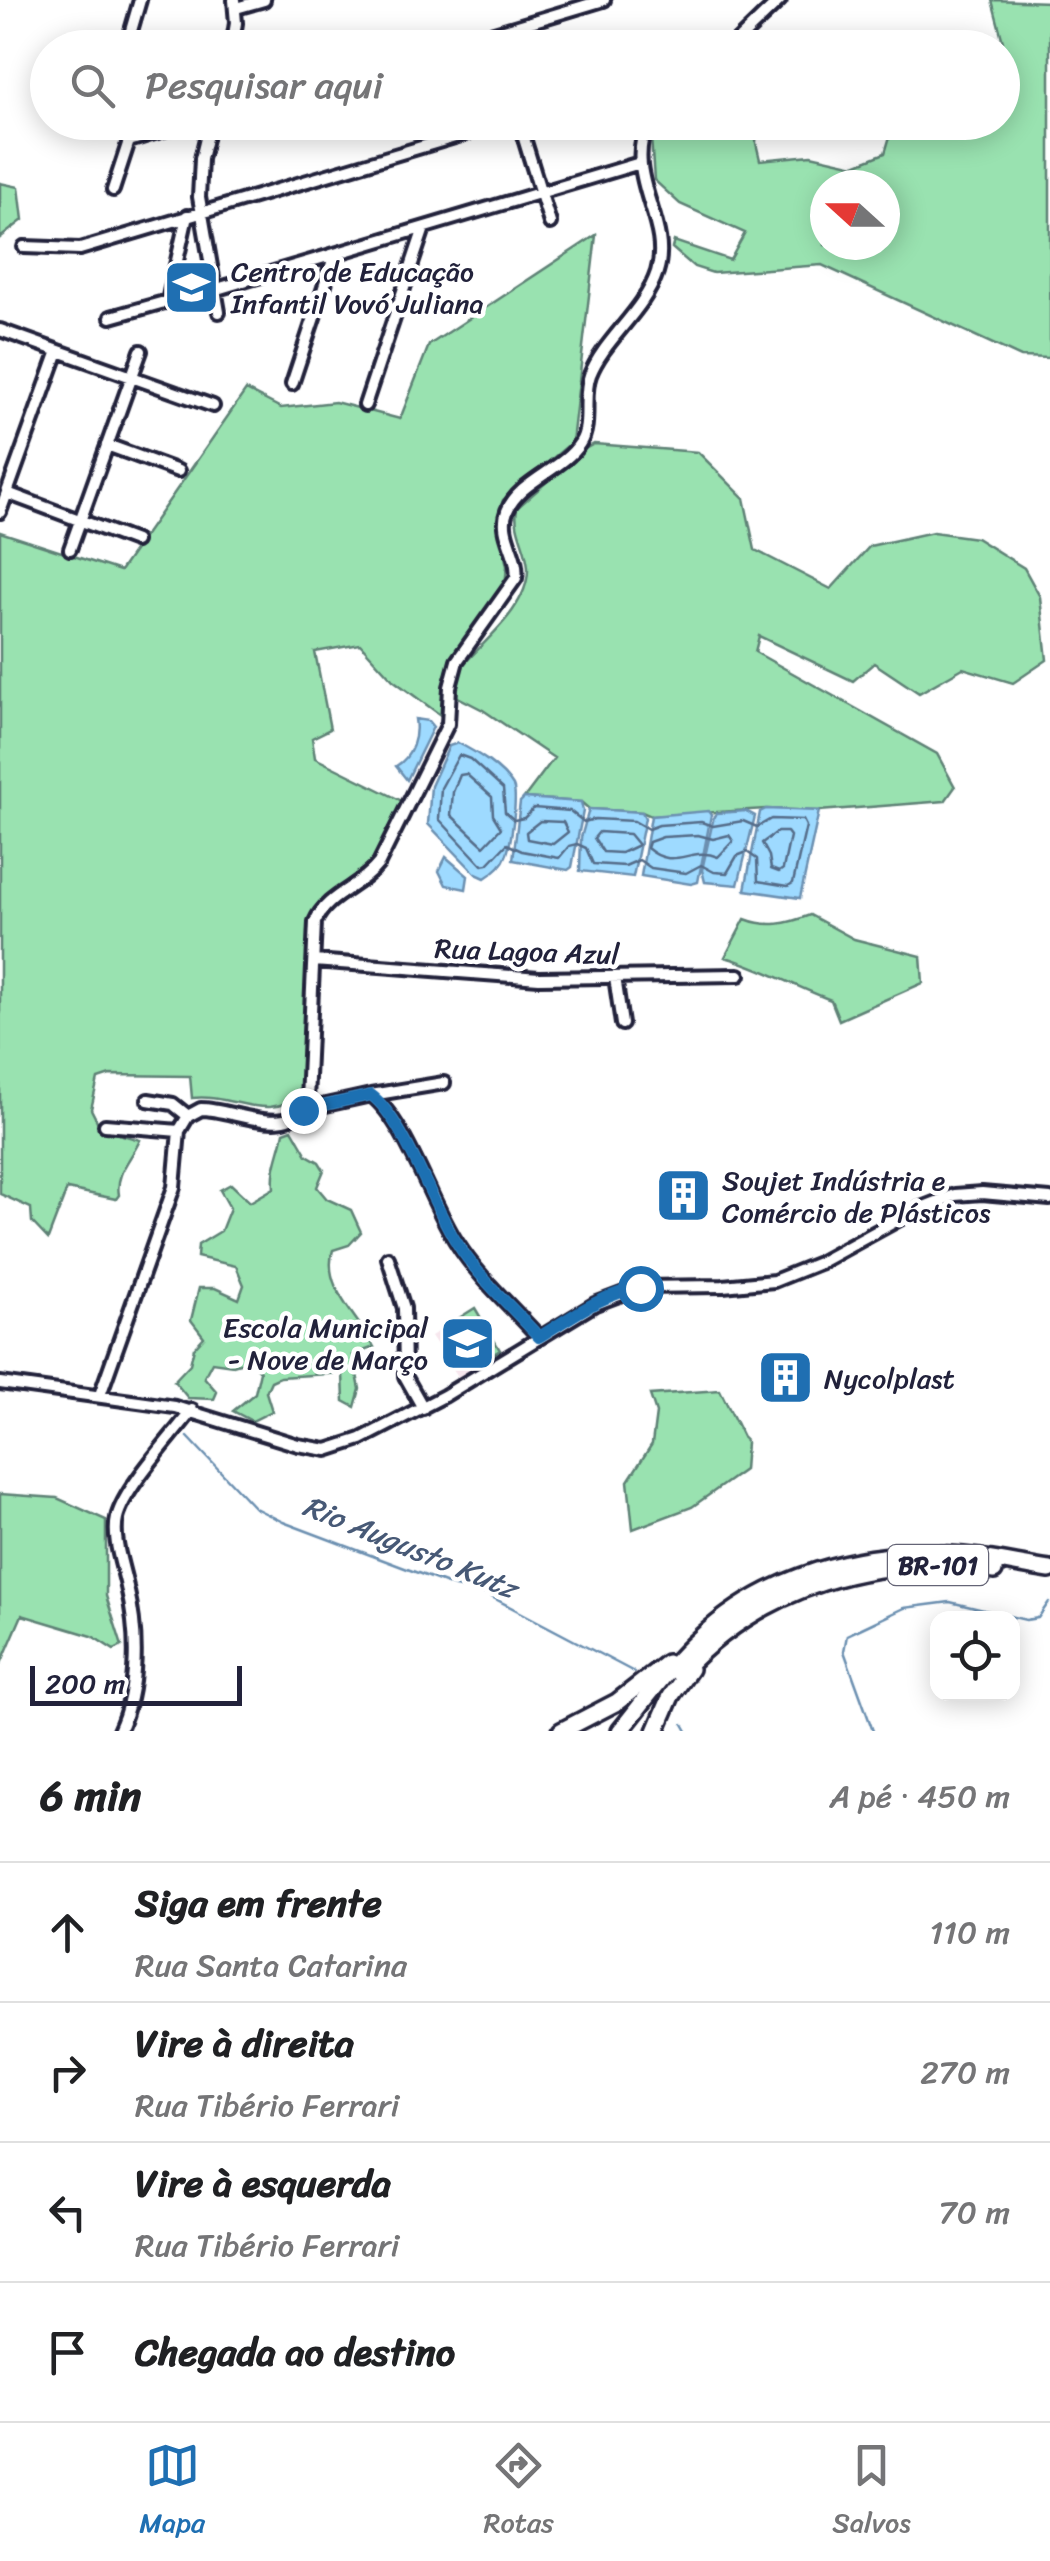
<!DOCTYPE html>
<html lang="pt">
<head>
<meta charset="utf-8">
<style>
	body { margin:0; font-family:Sriracha,sans-serif; background:#f2f2f2; color:#202124 }
	.controls { position:absolute; right:30px; bottom:30px; display:grid; overflow:hidden; border-radius:20px; box-shadow:0 5px 25px #0003 }
	.controls button { width:90px; height:90px; display:grid; place-items:center; padding:0; border:0; border-bottom:2px solid #e0e0e0; background:#fff; color:#202124; font:50px sans-serif }
	.compass { position:absolute; left:810px; top:170px; width:90px; height:90px; border-radius:50%; background:#fff; box-shadow:0 5px 25px #0003; rotate:291deg }
	.scale { position:absolute; left:30px; bottom:25px; width:212px; box-sizing:border-box; padding-left:10px; border:5px solid #22223b; border-top:0; font-size:28px; line-height:35px; white-space:nowrap; color:#22223b; -webkit-text-stroke:8px #fff; paint-order:stroke }
	.stop { position:absolute; width:30px; height:30px; margin:-22px; border:8px solid #1f6fb2; border-radius:50%; background:#fff }
	.stop.end { background:#1f6fb2; border-color:#fff; box-shadow:0 2px 10px #0008 }
	.list { margin:0; padding:0; list-style:none }
	h2 { display:flex; justify-content:space-between; align-items:center; height:130px; margin:0; padding:0 40px; font-size:42px }
	h2 small { font-size:32px; font-weight:400; color:#757577 }
	.list li { display:grid; grid-template-columns:65px 1fr auto; gap:30px; align-items:center; box-sizing:border-box; height:140px; padding:0 40px; border-top:2px solid #e0e0e0 }
	.list b { display:block; font-size:38px; white-space:nowrap }
	.list p { margin:0; font-size:32px; white-space:nowrap; color:#757577 }
	.list em { font-size:32px; font-style:normal; color:#757577 }
	.icon { flex:none; width:55px; height:55px; fill:none; stroke:currentColor; stroke-width:2; stroke-linecap:round; stroke-linejoin:round }
	.map { position:relative; flex:none; width:1050px; height:1731px; overflow:hidden }
	.search { position:absolute; background:#fff; box-shadow:0 5px 25px #0003; left:30px; right:30px; top:30px; height:110px; display:flex; align-items:center; gap:25px; box-sizing:border-box; padding:0 35px; border-radius:55px; color:#757577; font-size:38px }
	.sheet { height:690px; background:#fff }
	nav { display:flex; justify-content:space-around; align-items:center; box-sizing:border-box; height:140px; border-top:2px solid #e0e0e0; background:#fff; font-size:28px; color:#757577 }
	nav a { display:grid; justify-items:center; gap:5px }
	nav .on { color:#1f6fb2 }
	.map>svg:first-child { display:block }
	.built { fill:#f7e7ee }
	.green { fill:#99e2b0; stroke:#5e8276; stroke-width:2.5; fill-rule:evenodd }
	.water { fill:#9edaff; stroke:#6c90b1; stroke-width:2.5 }
	.lines { fill:none; stroke-linecap:round; stroke-linejoin:round }
	.shore { stroke:#546c89; stroke-width:2.5 }
	.stream { stroke:#6c90b1; stroke-width:2.5 }
	.minor-casing { stroke:#22223b; stroke-width:18 }
	.highway-casing { stroke:#22223b; stroke-width:22 }
	.minor { stroke:#fff; stroke-width:10 }
	.highway { stroke:#fff; stroke-width:15 }
	.route { stroke:#1f6fb2; stroke-width:12 }
	.labels { text-anchor:middle; stroke-width:9; stroke-linejoin:round; paint-order:stroke }
	.shield { fill:#fff; stroke:#646476; stroke-width:2.5 }
	.shield-label { font-size:25px; font-weight:bold; fill:#22223b }
	.poi-label { font-size:28px; fill:#22223b; stroke:#fff; text-anchor:start }
	.street-label { font-size:28px; fill:#22223b; stroke:#fff }
	.water-label { font-size:30px; font-style:italic; fill:#475976; stroke:#fff }
</style>
</head>
<body>
<div class="map">
<svg width="1050" height="1731" viewBox="0 0 1050 1731">
	<rect width="100%" height="100%" fill="#fff"/>
	<filter id="ink" filterUnits="userSpaceOnUse"><feTurbulence type="fractalNoise" baseFrequency=".01" numOctaves="2"/><feDisplacementMap in="SourceGraphic" scale="20" xChannelSelector="R" yChannelSelector="G"/><feConvolveMatrix kernelMatrix="1 2 1 2 8 2 1 2 1" color-interpolation-filters="sRGB"/></filter>
	<g filter="url(#ink)">
		<path class="built" d="M475 1308 502 1350 459 1378 431 1336Z"/>
		<path class="green" d="M992 0 1050 2V358L1021 357 822 265 713 273 694 267 672 248 674 241 730 260 745 233 680 204 654 180 651 137 659 123H757L756 143 760 160 811 155 855 165 885 153 894 123 1002 122 1000 47 1003 42ZM825 185H885V245H825Z
			M0 183 19 187 23 220 0 238Z
			M596 235 572 442 503 500 497 519 507 566 505 586 449 663 443 684V717L393 680 360 644 315 652 330 729 312 738 315 758 402 801 370 868 321 902 310 922 302 1065 303 1092C267 1125 234 1093 192 1098L190 1076 110 1075 98 1079 91 1109 101 1129 140 1140C131 1160 115 1173 119 1195L116 1199 67 1189 48 1239 32 1222 31 1208 0 1194V532L120 571 246 390 281 408 335 402 400 419 429 345Z
			M594 444 698 452 744 498 755 550 831 589 870 546 933 532 976 538 1024 568 1040 597 1047 660 1013 683 963 668 919 693 874 663 853 681 759 636 755 652 937 754 955 787 945 801 819 811 766 809 651 816 642 812 589 809 581 802 524 798 554 758 483 710 456 696 459 675 464 664C487 638 529 606 528 568 527 546 513 530 517 508L583 450Z
			M810 915 854 939 921 956 923 983 839 1020 831 1000C795 987 762 967 725 957L745 919C768 928 787 924 810 915Z
			M292 1129 307 1155 319 1162 324 1170 317 1187 327 1199 351 1210 361 1232 349 1245 333 1250C321 1287 359 1317 374 1347L353 1355 360 1389 355 1407 344 1401 343 1373 280 1377 271 1381 266 1392 272 1411 252 1421 233 1411 255 1393 260 1371 250 1360 233 1365 212 1362 204 1377 217 1392 214 1399 188 1398 174 1381 190 1364 194 1348 204 1337 191 1320 199 1288H215L239 1299 244 1285 236 1266 197 1257 198 1245 221 1231 230 1208 220 1190 231 1184 250 1202 274 1188C272 1166 280 1153 284 1132Z
			M475 1308 500 1350 487 1358 459 1318Z
			M720 1390 746 1443 744 1470 692 1507 633 1529 628 1481 652 1444 656 1413 650 1395Z
			M0 1494 57 1498 106 1520V1596L122 1646 114 1650 92 1636 22 1615 0 1666Z"/>
		<path class="water" d="M415 719 428 721 433 727 407 780 396 766C412 757 418 737 415 719Z
			M458 743C476 752 502 768 513 786 518 796 511 845 506 856 503 866 493 873 485 878L476 874 428 824 431 786 449 746Z
			M524 798 581 802 583 811 572 867 568 870 513 860 520 802Z
			M589 809 642 812 645 818 633 877 580 871 581 838Z
			M766 809 819 811 800 898 745 890 760 812Z
			M708 811 711 815 698 882 691 884 641 876 651 816Z
			M746 811 755 816 738 885 705 882 702 870 714 816 717 813Z
			M446 857 468 876 466 889 446 885 439 871Z"/>
		<g class="lines">
			<path class="shore" d="M459 755 470 759 503 789 505 812 514 820 524 818 534 808 570 811 584 822 595 819 634 821 648 829 659 825 701 822 713 826 743 821 757 827 771 819 803 820 806 826 793 883 788 886 758 881 757 859 747 852 737 856 727 873 714 872 701 865 686 873 651 868 639 860 625 866 593 864 586 848 577 844 569 846 559 858 522 851 507 844 488 864 482 865 439 819 441 788Z
				M466 774 492 797 493 815 501 828 484 846 451 815 453 792 460 775Z
				M540 821 563 822 568 832 553 844 527 839 526 832Z
				M599 832 629 834 638 845 621 853 603 852 594 838Z
				M777 832H787L790 836 783 869 779 872 771 869 769 856 762 843Z
				M698 835 713 839 729 835 733 841 718 857C690 845 675 872 647 848L649 842 663 837Z"/>
			<path class="stream" d="M188 1437 255 1508 283 1522 455 1587 484 1593 634 1672
				M683 1724 687 1731
				M873 1731 844 1651 847 1635 904 1608 950 1602 1026 1620 1038 1618 1049 1602"/>
			<defs>
				<path id="minor" d="M236 8 264 0
					M126 48 140 0
					M232 48 236 23 234 0
					M444 48 604 0
					M730 48 780 0
					M210 122 201 159 199 197 219 312
					M519 122 550 223
					M129 141 190 122
					M113 190 129 141 124 122
					M24 247 80 249 505 122
					M217 289 640 163
					M111 317 168 301 187 216
					M0 330 213 406
					M292 384 335 254
					M365 405 424 228
					M107 445 178 471
					M7 493 135 541
					M0 512 58 351
					M70 549 141 351
					M314 961 539 978 739 975
					M615 977 622 1024
					M371 1095 444 1083
					M148 1100 173 1104 188 1116
					M303 1110 371 1095C406 1121 431 1204 457 1243 478 1277 512 1307 539 1337
					M105 1125 179 1131
					M388 1258 404 1308 405 1376 423 1408
					M0 1383 175 1407 298 1445 327 1450 361 1439 444 1396 595 1304 640 1287 723 1286 774 1281 819 1263 914 1211 955 1195 982 1193 1050 1199
					M100 1395 174 1187 179 1131 188 1116 201 1109C234 1109 291 1141 307 1100L315 922C327 894 361 887 379 863L448 724 450 687 457 661 516 578C520 555 498 534 507 511 519 481 563 470 580 443 592 425 582 396 590 375 604 339 644 312 657 272 673 222 622 178 648 122
					M119 1731C139 1688 138 1633 127 1587 123 1566 112 1539 117 1518 124 1488 172 1437 192 1410"/>
				<path id="highway" d="M679 1674C761 1586 876 1551 994 1571
					M561 1731 617 1702 667 1663
					M620 1731C646 1699 670 1665 701 1637 767 1576 862 1549 951 1555 984 1557 1017 1565 1050 1570
					M656 1731 671 1696 690 1669"/>
			</defs>
			<use href="#minor" class="minor-casing"/>
			<use href="#highway" class="highway-casing"/>
			<use href="#minor" class="minor"/>
			<use href="#highway" class="highway"/>
		</g>
	</g>
	<g class="lines" filter="url(#ink)">
		<path class="route" d="M303 1110 371 1095C404 1119 432 1205 457 1243 478 1277 512 1307 539 1337 570 1318 603 1293 640 1288"/>
	</g>
	<defs>
		<symbol id="school-square" viewBox="-11 -11 22 22"><rect x="-9" y="-9" width="18" height="18" rx="4" fill="#1f6fb2" stroke="#fff"/><path d="M0-5L7-2L0 1L-7-2ZM-4 1L0 2.5L4 1V4Q0 6-4 4Z" fill="#fff"/></symbol>
		<symbol id="building-square" viewBox="-11 -11 22 22"><rect x="-9" y="-9" width="18" height="18" rx="4" fill="#1f6fb2" stroke="#fff"/><path d="M-4-6H4V6H1V3H-1V6H-4ZM-2.5-4.3h1.7v1.8h-1.7ZM.8-4.3h1.7v1.8H.8ZM-2.5-1h1.7V.8h-1.7ZM.8-1h1.7V.8H.8Z" fill="#fff"/></symbol>
	</defs>
	<g fill-rule="evenodd">
		<use href="#school-square" x="160" y="256" width="63" height="63"/>
		<use href="#building-square" x="652" y="1164" width="63" height="63"/>
		<use href="#school-square" x="436" y="1312" width="63" height="63"/>
		<use href="#building-square" x="754" y="1346" width="63" height="63"/>
	</g>
	<g class="labels">
		<rect class="shield" x="888" y="1545" width="100" height="40" rx="8"/>
		<g class="shield-label">
			<text x="938" y="1574">BR-101</text>
		</g>
		<g class="poi-label">
			<text x="231" y="281">Centro de Educação<tspan x="231" dy="32">Infantil Vovó Juliana</tspan></text>
			<text x="722" y="1190">Soujet Indústria e<tspan x="722" dy="32">Comércio de Plásticos</tspan></text>
			<text x="428" y="1337" text-anchor="end">Escola Municipal<tspan x="428" dy="32">- Nove de Março</tspan></text>
			<text x="824" y="1388">Nycolplast</text>
		</g>
		<g class="street-label">
			<text transform="translate(527 951) rotate(2)" y="10">Rua Lagoa Azul</text>
		</g>
		<g class="water-label">
			<text transform="translate(410 1547) rotate(22)" y="10">Rio Augusto Kutz</text>
		</g>
	</g>
</svg>
<div class="controls">
<button><svg class="icon" aria-label="locate" viewBox="0 0 24 24"><circle cx="12" cy="12" r="6"/><path d="M12 2v4M12 18v4M2 12h4M18 12h4"/></svg></button>
</div>
<svg class="compass" viewBox="-18 -18 36 36"><path d="M0-13l5 13h-10z" fill="#e53935"/><path d="M0 13l5-13h-10z" fill="#757577"/></svg>
<div class="scale">200 m</div>
<div class="stop" style="left:640px;top:1288px"></div>
<div class="stop end" style="left:303px;top:1110px"></div>
<div class="search"><svg class="icon" aria-label="search" viewBox="0 0 24 24"><circle cx="10" cy="10" r="6"/><path d="M15 15l6 6"/></svg>Pesquisar aqui</div>
</div>
<section class="sheet">
<h2>6 min<small>A pé · 450 m</small></h2>
<ul class="list">
<li><svg class="icon" aria-label="ahead" viewBox="0 0 24 24"><path d="M12 20V5M6 11l6-6 6 6"/></svg><div><b>Siga em frente</b><p>Rua Santa Catarina</p></div><em>110 m</em></li>
<li><svg class="icon" aria-label="right" viewBox="0 0 24 24"><path d="M7 20v-9h11M14 6l5 5-5 5"/></svg><div><b>Vire à direita</b><p>Rua Tibério Ferrari</p></div><em>270 m</em></li>
<li><svg class="icon" aria-label="left" viewBox="0 0 24 24"><path d="M17 20v-9H6M10 6l-5 5 5 5"/></svg><div><b>Vire à esquerda</b><p>Rua Tibério Ferrari</p></div><em>70 m</em></li>
<li><svg class="icon" aria-label="arrive" viewBox="0 0 24 24"><path d="M6 21V4h12l-3 4 3 4H6"/></svg><div><b>Chegada ao destino</b></div></li>
</ul>
</section>
<nav>
<a class="on"><svg class="icon" aria-label="map" viewBox="0 0 24 24"><path d="M3 6l6-2 6 2 6-2v14l-6 2-6-2-6 2zM9 4v14M15 6v14"/></svg>Mapa</a>
<a><svg class="icon" aria-label="directions" viewBox="0 0 24 24"><path d="M12 3l9 9-9 9-9-9zM9 14v-3h6M13 9l2 2-2 2"/></svg>Rotas</a>
<a><svg class="icon" aria-label="saved" viewBox="0 0 24 24"><path d="M7 4h10v16l-5-4-5 4z"/></svg>Salvos</a>
</nav>
</body>
</html>
